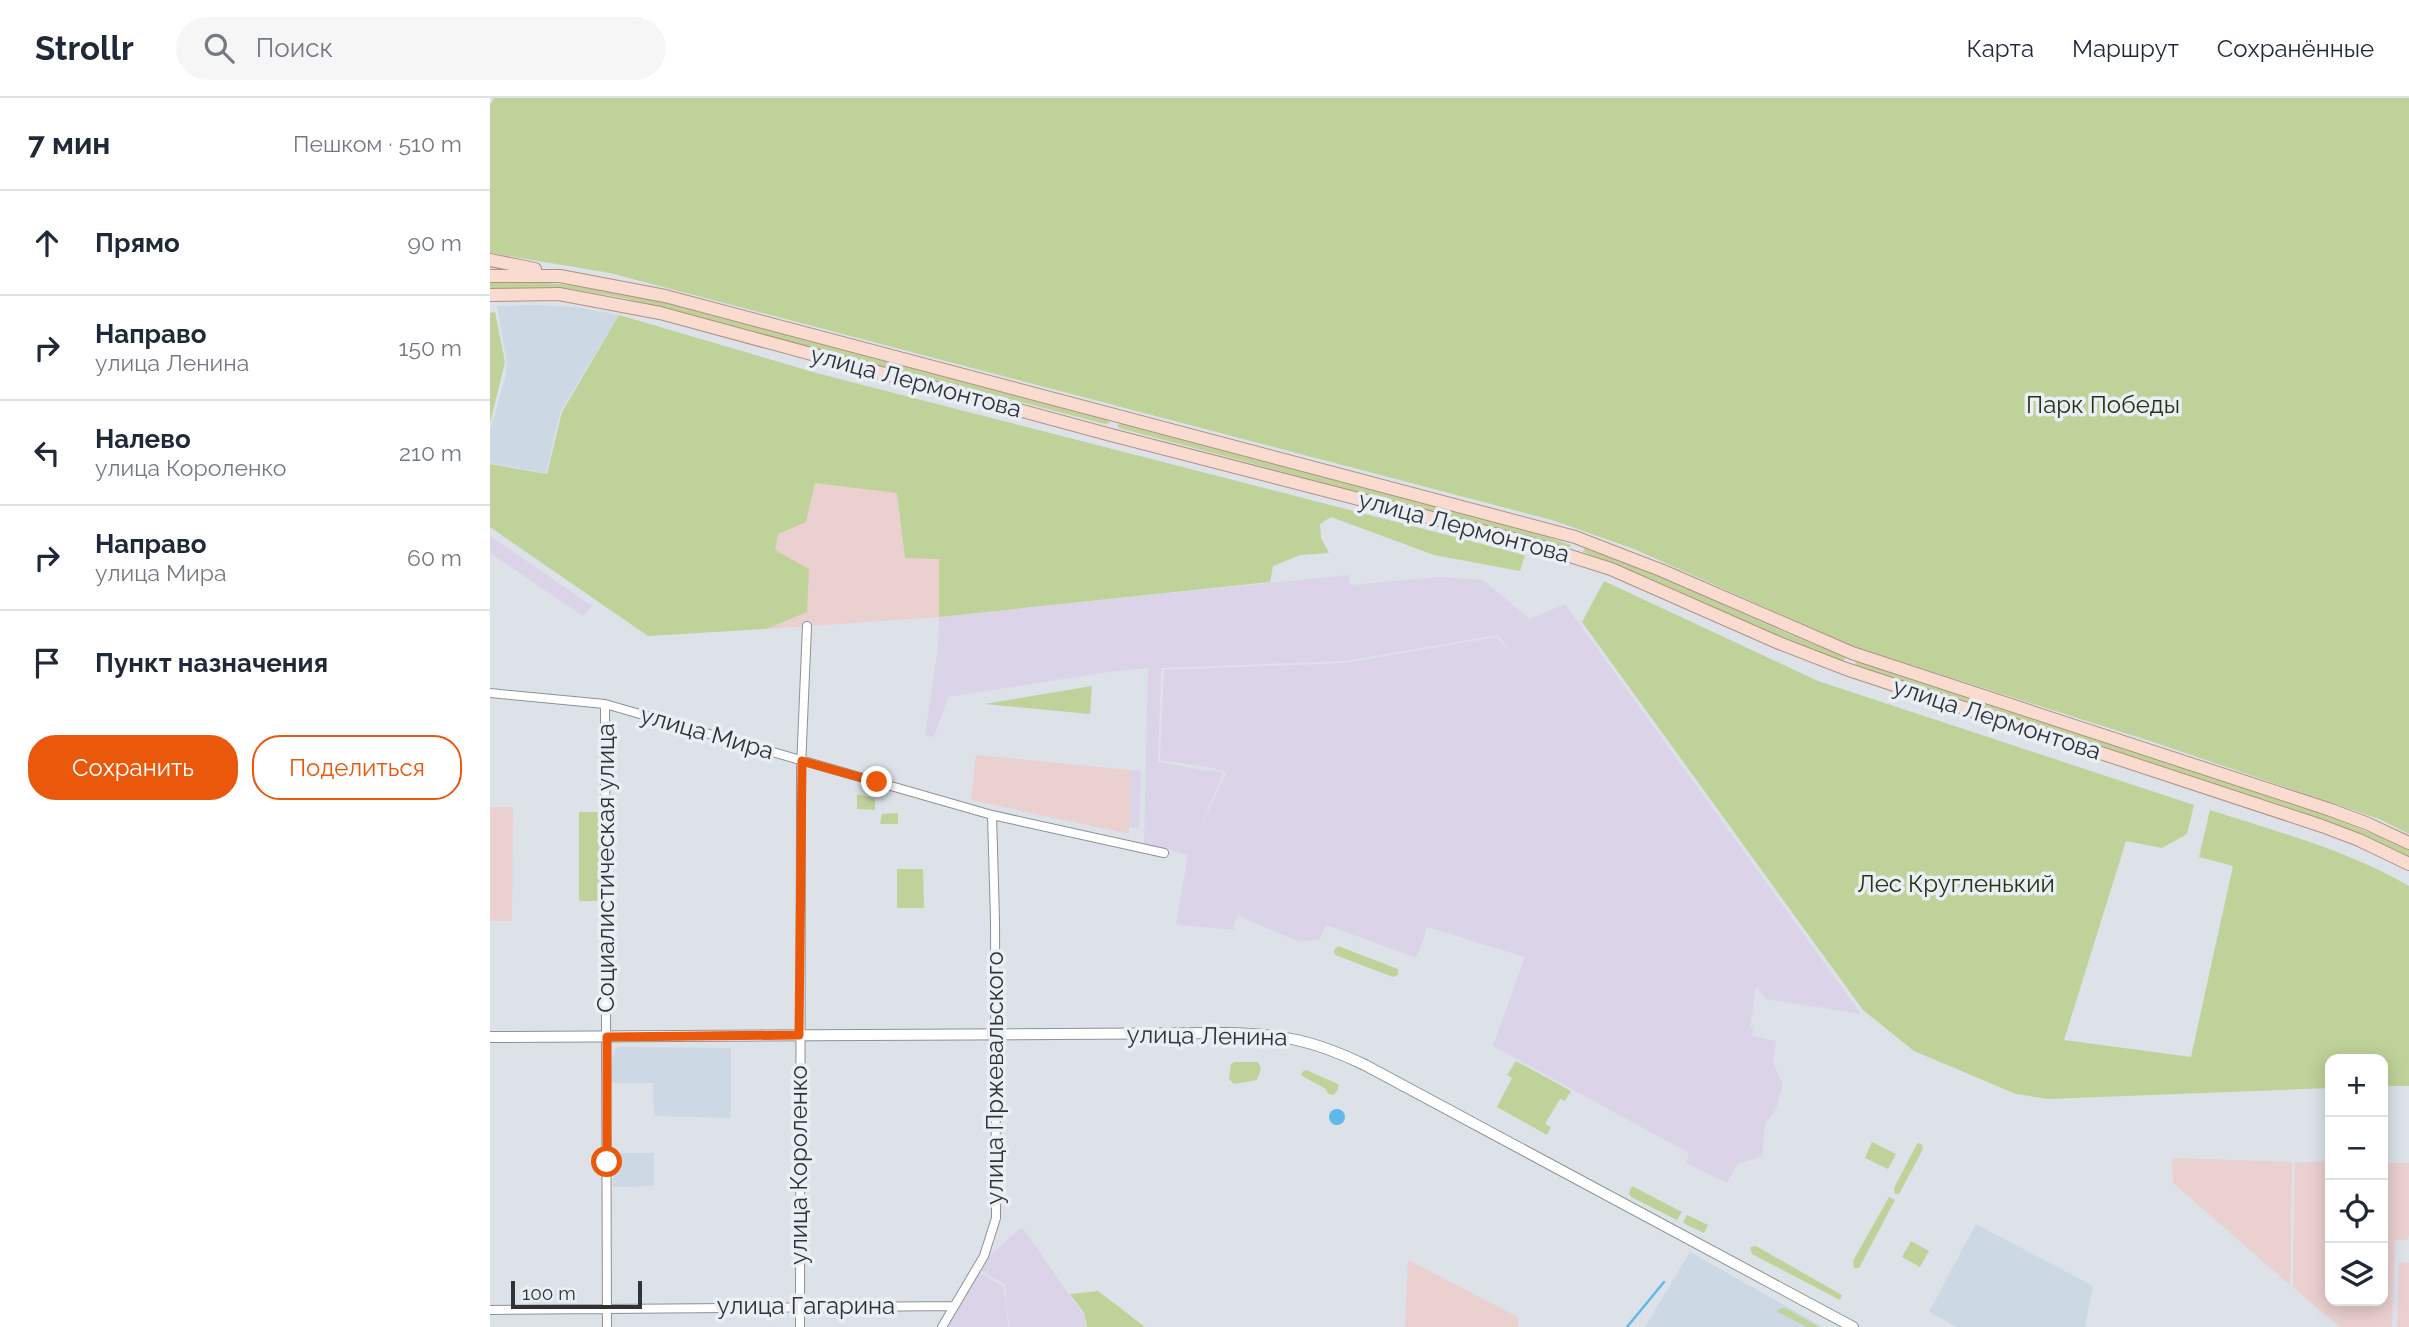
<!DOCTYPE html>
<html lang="ru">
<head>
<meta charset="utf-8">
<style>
	body { margin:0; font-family:Raleway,sans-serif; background:#f6f6f7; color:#1f2937 }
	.controls { position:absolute; right:21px; bottom:21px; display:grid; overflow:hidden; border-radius:14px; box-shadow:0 4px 18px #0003 }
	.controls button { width:63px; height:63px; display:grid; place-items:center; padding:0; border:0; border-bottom:2px solid #e0e1e3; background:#fff; color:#1f2937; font:35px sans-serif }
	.scale { position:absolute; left:21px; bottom:18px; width:131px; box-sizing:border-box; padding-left:7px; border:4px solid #303235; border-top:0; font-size:19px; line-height:24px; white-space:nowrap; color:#303235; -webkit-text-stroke:5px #e9eff5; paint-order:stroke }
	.stop { position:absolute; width:21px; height:21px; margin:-16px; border:5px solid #ea580c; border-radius:50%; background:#fff }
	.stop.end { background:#ea580c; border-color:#fff; box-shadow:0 2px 7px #0008 }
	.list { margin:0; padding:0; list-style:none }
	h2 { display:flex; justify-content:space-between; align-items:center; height:91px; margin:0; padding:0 28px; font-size:30px }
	h2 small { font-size:23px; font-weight:400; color:#747a83 }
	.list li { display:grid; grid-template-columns:46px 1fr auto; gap:21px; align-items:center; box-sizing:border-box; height:105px; padding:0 28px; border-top:2px solid #e0e1e3 }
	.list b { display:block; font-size:26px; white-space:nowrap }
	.list p { margin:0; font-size:23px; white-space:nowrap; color:#747a83 }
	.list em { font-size:23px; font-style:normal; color:#747a83 }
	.actions { display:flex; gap:14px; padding:21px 28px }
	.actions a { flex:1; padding:16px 0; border:2px solid #ea580c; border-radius:28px; text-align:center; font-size:24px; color:#ea580c }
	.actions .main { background:#ea580c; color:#fff }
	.icon { flex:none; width:38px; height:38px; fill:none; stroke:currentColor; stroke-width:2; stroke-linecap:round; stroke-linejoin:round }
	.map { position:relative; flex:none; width:1919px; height:1229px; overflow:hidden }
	header { display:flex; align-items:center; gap:42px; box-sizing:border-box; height:98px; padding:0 35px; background:#fff; border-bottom:2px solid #e0e1e3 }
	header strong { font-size:33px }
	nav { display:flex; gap:38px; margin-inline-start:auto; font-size:24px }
	.search { width:490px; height:63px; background:#f6f6f7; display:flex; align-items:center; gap:18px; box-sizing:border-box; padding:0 24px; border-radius:38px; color:#747a83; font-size:26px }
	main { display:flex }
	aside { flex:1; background:#fff }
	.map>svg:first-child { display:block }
	.built { fill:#ccd8e4 }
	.industrial { fill:#dbd3e8; fill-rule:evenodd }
	.education { fill:#ebd0d0 }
	.green { fill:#bfd299 }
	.water { fill:#60b9e8 }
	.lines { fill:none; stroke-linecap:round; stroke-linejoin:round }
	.stream { stroke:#60b9e8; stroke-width:2.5 }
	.street-casing { stroke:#8c9298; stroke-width:10 }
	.secondary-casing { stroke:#8c9298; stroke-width:12 }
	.primary-casing { stroke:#b19085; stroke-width:14 }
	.street { stroke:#fff; stroke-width:8 }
	.secondary { stroke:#fff; stroke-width:10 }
	.primary { stroke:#fadbd0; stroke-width:12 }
	.route { stroke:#ea580c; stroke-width:9 }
	.labels { text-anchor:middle; stroke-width:7; stroke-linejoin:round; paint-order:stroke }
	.street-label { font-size:24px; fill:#303235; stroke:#e9eff5 }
	.park-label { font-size:24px; fill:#293311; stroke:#e9eff5 }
</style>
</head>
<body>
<header>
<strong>Strollr</strong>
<div class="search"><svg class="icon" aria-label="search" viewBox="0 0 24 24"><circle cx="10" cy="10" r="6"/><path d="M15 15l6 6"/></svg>Поиск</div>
<nav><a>Карта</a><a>Маршрут</a><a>Сохранённые</a></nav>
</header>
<main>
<aside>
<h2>7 мин<small>Пешком · 510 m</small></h2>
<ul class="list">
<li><svg class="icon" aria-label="ahead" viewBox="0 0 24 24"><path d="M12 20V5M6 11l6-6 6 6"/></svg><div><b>Прямо</b></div><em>90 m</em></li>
<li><svg class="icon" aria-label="right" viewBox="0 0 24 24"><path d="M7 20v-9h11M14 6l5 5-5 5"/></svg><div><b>Направо</b><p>улица Ленина</p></div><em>150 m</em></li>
<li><svg class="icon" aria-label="left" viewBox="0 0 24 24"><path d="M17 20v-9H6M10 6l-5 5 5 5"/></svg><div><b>Налево</b><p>улица Короленко</p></div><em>210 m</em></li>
<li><svg class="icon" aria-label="right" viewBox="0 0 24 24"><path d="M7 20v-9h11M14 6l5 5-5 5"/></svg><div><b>Направо</b><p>улица Мира</p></div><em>60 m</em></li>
<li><svg class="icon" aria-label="arrive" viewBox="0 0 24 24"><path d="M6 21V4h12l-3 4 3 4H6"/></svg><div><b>Пункт назначения</b></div></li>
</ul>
<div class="actions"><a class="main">Сохранить</a><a>Поделиться</a></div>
</aside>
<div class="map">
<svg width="1919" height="1229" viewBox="0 0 1919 1229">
	<rect width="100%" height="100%" fill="#dce2e8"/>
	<path class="built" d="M48 207 86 209 129 217 70 314 56 375 0 365V333L16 277 17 265 7 208Z
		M129 949 241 950V1020L164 1018 163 985H121L122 959 125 952Z
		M124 1055H164V1088L123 1089Z
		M1486 1126 1603 1188 1595 1229H1467L1439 1214Z
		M1200 1154 1333 1229H1155Z"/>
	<path class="industrial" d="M0 438 102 508 93 518 0 455Z
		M858 477 860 487 949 479 993 482 1040 521 1075 506 1371 916 1276 901 1266 888 1260 930 1263 931 1262 938 1286 943 1283 965 1293 987 1286 1011 1275 1026 1272 1059 1248 1065 1237 1085 1196 1065 1199 1055 1003 948 1035 859 937 829 927 860 836 827 830 841 810 844 748 818 743 829 749 832 686 827 698 757 654 746 658 570 618 574 458 599 444 639 435 637 448 549 449 519ZM1008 537 1023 557 1006 539 855 565 674 572 670 662 724 670 736 675 710 731 733 675 725 672 718 673 668 664 671 570 854 563Z
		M641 672 651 673 649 730 639 729Z
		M532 1129 594 1218 596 1229H520L516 1205V1187L490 1172 498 1159Z
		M489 1174 514 1189 518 1229H456Z"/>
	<path class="education" d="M280 371 407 395 415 459 449 460V519L276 531 260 465Z
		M486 657 641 672 639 736 481 702Z
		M0 709H23L22 823H0Z
		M1682 1060 1802 1064 1800 1187 1683 1085Z
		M1805 1064H1840V1203H1893V1065H1919V1137L1917 1142H1905L1902 1229H1850L1803 1189Z
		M918 1162 1028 1219V1229H915Z
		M1909 1164 1919 1165V1229H1907Z"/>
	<path class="green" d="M4 0H1919V736L1889 721 1666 645 1361 548 1144 451 1062 422 120 175 0 155V7Z
		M38 183 100 189 173 204 617 322 620 325 615 326 134 200 69 189 0 191V185Z
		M5 214 15 264 0 325V215Z
		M129 217 330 276 1035 457 1030 473 944 457 841 419 830 426 831 440 839 455 810 457 783 468 780 484 449 519V461L415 460 407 395 325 385 316 424 288 436 285 452 319 471 317 514 276 531 158 538 0 429V366L57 376 72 314Z
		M631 325 1043 434 1081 447 1079 450 629 330 627 327Z
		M1095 450C1184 480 1267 526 1355 558V561L1353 563C1265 531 1182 486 1093 454Z
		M1114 483 1328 583 1704 707 1697 736 1672 750 1636 743 1574 942 1701 959 1743 768 1709 759 1720 712C1788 734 1857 752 1919 788V988H1893V961H1840V990L1558 1001 1526 996 1424 953 1373 912 1092 524Z
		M1369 563 1836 717 1910 747 1919 752V759L1871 736 1834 722 1367 569 1365 565Z
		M602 588 600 616 495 606Z
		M367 696 385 701V712L367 711Z
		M89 714H109L110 803H89Z
		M408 715V726H390L392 716Z
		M407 771H433L434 810H407Z
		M848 848 908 871V877L903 879 845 857 844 852Z
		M1026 963 1081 993 1075 1003 1070 1001 1055 1026 1061 1029 1057 1037 1007 1009 1022 980 1017 977Z
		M745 964H768L771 971 767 982 744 986 739 981 741 966Z
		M816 972 848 986V991L844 997 838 996 836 991 812 978V974Z
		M1382 1044 1406 1056 1398 1071 1375 1060Z
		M1430 1045 1433 1049 1431 1055 1409 1096H1405L1404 1090 1427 1046Z
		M1142 1088 1192 1114 1187 1122 1141 1099 1139 1095Z
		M1399 1099 1405 1102 1369 1170H1364L1363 1163Z
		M1197 1117 1218 1127 1214 1135 1195 1126 1193 1124Z
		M1421 1143 1439 1153 1430 1169 1412 1159Z
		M1266 1148 1352 1197 1350 1202 1262 1156 1260 1149Z
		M608 1193 655 1229H597L594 1215 580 1196Z
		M1292 1210H1295L1329 1229H1317L1286 1213Z"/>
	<path class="water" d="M839 1019a8 8 0 1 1 16 0a8 8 0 1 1-16 0Z"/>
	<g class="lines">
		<path class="stream" d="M1137 1229 1174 1184"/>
		<defs>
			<path id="street" d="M0 595 115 606 502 717 674 755
				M115 606 117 1229
				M0 1212 463 1208
				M310 1229 311 670 317 528
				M452 1229 494 1158 506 1120 505 822 502 717"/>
			<path id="secondary" d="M0 939 735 935C792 936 823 942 875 967L1363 1229"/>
			<path id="primary" d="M0 162 45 171
				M0 178H70L175 198 1085 439 1173 473 1362 555 1838 711 1876 725 1919 745
				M0 197 69 196 170 215 621 337 1039 445 1121 471 1289 545 1356 571 1832 728 1869 742 1919 766"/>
		</defs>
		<use href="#street" class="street-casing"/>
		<use href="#secondary" class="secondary-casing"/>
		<use href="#primary" class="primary-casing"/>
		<use href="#street" class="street"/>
		<use href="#secondary" class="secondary"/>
		<use href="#primary" class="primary"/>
	</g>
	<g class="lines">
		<path class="route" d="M117 1064V939L309 937 312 663 387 684"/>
	</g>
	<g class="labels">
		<g class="street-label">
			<text transform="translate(426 284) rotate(15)" y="8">улица Лермонтова</text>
			<text transform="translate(974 429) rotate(15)" y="8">улица Лермонтова</text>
			<text transform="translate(1507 621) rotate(18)" y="8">улица Лермонтова</text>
			<text transform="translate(217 635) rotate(16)" y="8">улица Мира</text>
			<text transform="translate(116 770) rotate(-90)" y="8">Социалистическая улица</text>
			<text transform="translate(717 938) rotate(1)" y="8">улица Ленина</text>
			<text transform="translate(505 980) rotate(-90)" y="8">улица Пржевальского</text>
			<text transform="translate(309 1067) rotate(-90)" y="8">улица Короленко</text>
			<text x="316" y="1216">улица Гагарина</text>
		</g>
		<g class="park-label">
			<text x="1613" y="315">Парк Победы</text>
			<text x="1466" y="794">Лес Кругленький</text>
		</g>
	</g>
</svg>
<div class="controls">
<button>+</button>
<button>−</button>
<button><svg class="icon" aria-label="locate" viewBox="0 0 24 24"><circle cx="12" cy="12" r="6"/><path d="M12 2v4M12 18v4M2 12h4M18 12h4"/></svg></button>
<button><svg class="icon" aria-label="layers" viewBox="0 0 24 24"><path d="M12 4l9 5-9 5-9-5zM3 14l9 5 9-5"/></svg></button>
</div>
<div class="scale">100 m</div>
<div class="stop" style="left:117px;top:1064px"></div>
<div class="stop end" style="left:387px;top:684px"></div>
</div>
</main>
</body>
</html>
